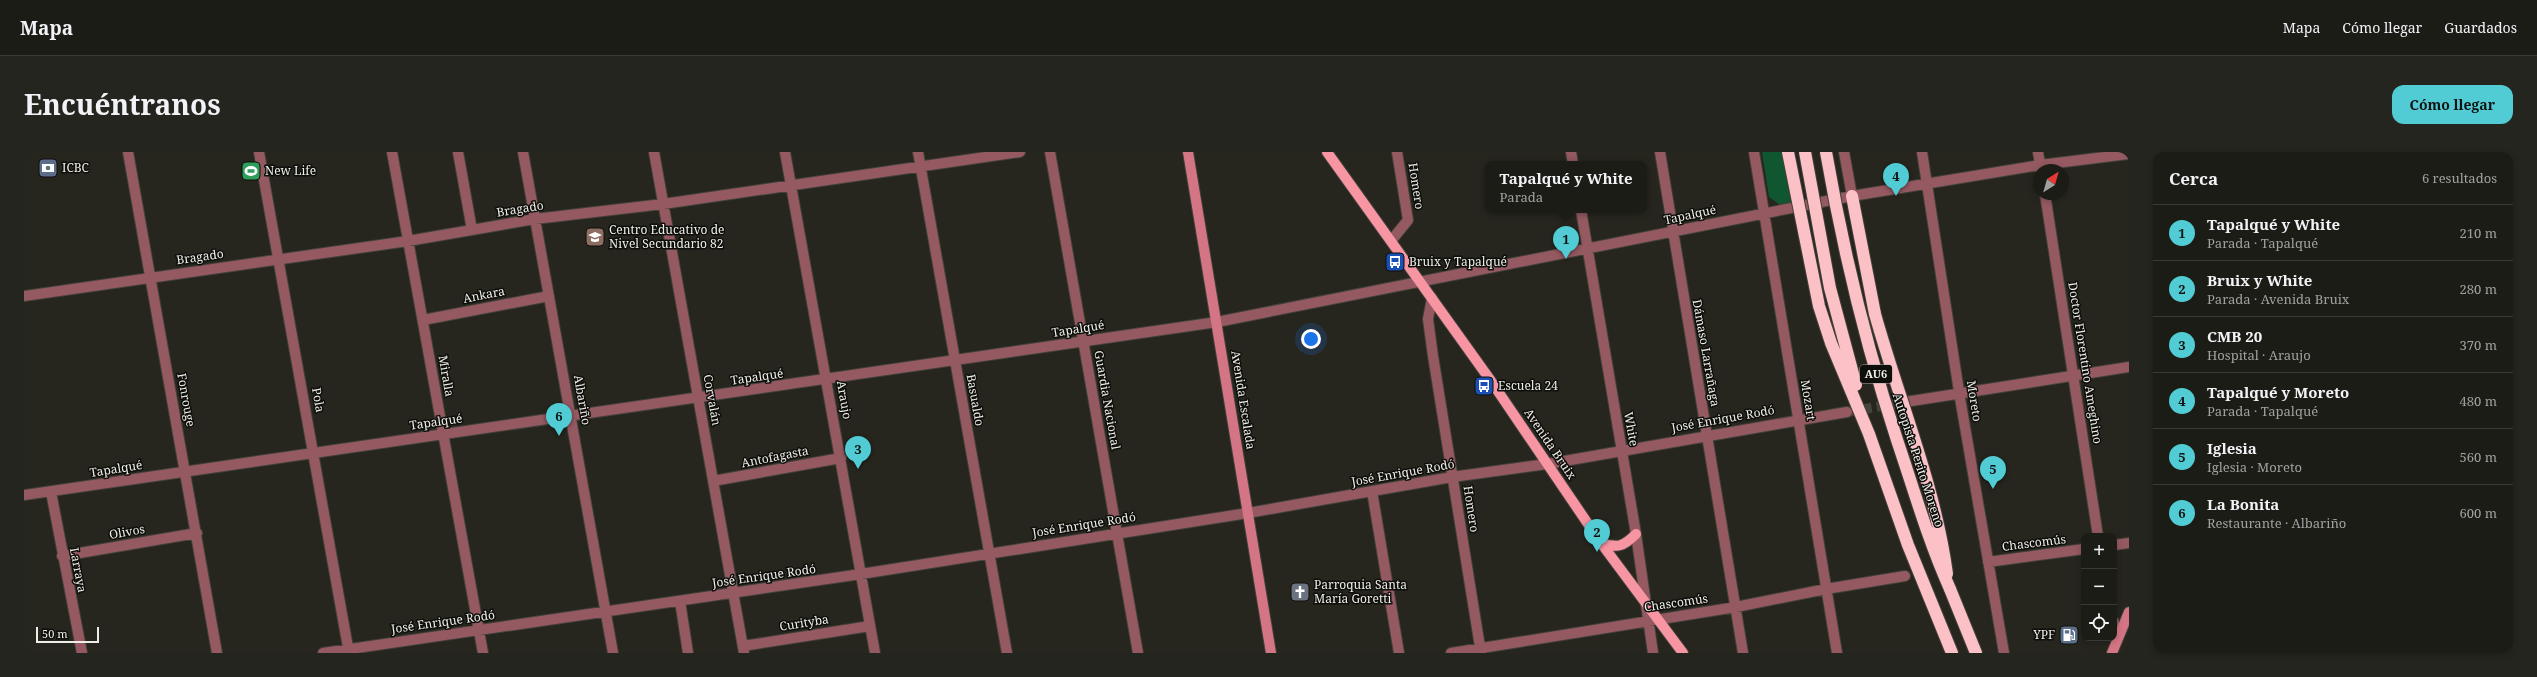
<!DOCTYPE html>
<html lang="es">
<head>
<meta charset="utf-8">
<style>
	body { margin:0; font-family:"Noto Serif",serif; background:#25251f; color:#f1f3f6 }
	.controls { position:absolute; right:12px; bottom:12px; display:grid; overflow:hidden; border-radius:8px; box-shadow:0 2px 6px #0003 }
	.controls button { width:36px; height:36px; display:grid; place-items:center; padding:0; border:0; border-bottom:1px solid #3a3a35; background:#1c1c16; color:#f1f3f6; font:20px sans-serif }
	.compass { position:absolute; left:2009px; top:12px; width:36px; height:36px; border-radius:50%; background:#1c1c16; box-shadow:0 2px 6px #0003; rotate:37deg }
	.scale { position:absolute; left:12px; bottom:10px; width:63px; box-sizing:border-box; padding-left:4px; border:2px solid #eeede8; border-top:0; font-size:11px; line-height:14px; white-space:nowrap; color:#eeede8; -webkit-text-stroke:3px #0e0e0b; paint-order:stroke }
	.you { position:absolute; left:1287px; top:187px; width:14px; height:14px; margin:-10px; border:3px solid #fff; border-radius:50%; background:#1a73e8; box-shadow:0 0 0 6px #1a73e833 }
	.badge { display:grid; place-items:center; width:26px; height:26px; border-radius:50%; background:#51ccd4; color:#111; font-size:13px; font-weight:700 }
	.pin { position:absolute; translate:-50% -33px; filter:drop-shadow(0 1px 2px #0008) }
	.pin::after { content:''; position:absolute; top:21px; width:14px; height:12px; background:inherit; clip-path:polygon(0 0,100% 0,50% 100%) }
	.popup { position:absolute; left:1461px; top:9px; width:162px; height:52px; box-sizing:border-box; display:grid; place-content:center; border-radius:8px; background:#1c1c16; filter:drop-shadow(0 1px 3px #0005); font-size:13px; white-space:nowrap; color:#a0a1a1 }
	.popup b { font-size:15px; color:#f1f3f6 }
	.popup::after { content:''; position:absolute; left:50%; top:100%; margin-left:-8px; border:8px solid transparent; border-top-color:#1c1c16 }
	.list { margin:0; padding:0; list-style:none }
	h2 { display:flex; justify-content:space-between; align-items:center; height:52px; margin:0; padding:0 16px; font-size:17px }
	h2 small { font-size:13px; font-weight:400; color:#a0a1a1 }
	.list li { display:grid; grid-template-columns:26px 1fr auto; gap:12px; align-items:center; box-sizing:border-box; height:56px; padding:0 16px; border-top:1px solid #3a3a35 }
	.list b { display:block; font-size:15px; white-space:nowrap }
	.list p { margin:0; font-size:13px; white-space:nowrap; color:#a0a1a1 }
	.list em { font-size:13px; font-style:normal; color:#a0a1a1 }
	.icon { flex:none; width:22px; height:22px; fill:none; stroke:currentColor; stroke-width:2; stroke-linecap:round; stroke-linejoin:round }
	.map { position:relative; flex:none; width:2105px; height:501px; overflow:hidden; border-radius:12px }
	header { display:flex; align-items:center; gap:24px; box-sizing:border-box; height:56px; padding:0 20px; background:#1c1c16; border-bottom:1px solid #3a3a35 }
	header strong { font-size:19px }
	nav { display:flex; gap:22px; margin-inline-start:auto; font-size:14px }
	.intro { display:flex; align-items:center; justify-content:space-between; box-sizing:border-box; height:96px; padding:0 24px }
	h1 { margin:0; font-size:28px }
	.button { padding:10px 18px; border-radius:12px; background:#51ccd4; color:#111; font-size:14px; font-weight:700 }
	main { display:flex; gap:24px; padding:0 24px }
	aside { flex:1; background:#1c1c16; border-radius:12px; box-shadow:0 2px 6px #0003 }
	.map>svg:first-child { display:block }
	.green { fill:#105631 }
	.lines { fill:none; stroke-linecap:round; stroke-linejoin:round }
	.street-tunnel { stroke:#44433c; stroke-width:10; stroke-dasharray:10 5; stroke-linecap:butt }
	.street-casing { stroke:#42413a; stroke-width:12 }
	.secondary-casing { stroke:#42413a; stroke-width:12 }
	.primary-casing { stroke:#42413a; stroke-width:12 }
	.highway-casing { stroke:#42413a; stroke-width:14 }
	.street { stroke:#945961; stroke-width:10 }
	.secondary { stroke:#d37584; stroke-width:10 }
	.primary { stroke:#f795a3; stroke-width:10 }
	.highway { stroke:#fcc0c7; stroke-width:12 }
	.highway-bridge-casing { stroke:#42413a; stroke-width:14; stroke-linecap:butt }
	.highway-bridge { stroke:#fcc0c7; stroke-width:12 }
	.labels { text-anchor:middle; stroke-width:3; stroke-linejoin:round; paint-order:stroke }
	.shield { fill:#0e0e0b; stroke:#abaaa6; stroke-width:1 }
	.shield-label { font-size:11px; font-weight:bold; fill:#eeede8 }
	.poi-label { font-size:12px; fill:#eeede8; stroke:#0e0e0b; text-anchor:start }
	.street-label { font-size:12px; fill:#eeede8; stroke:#0e0e0b }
</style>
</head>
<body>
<header>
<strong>Mapa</strong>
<nav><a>Mapa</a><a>Cómo llegar</a><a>Guardados</a></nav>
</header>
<div class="intro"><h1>Encuéntranos</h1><a class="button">Cómo llegar</a></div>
<main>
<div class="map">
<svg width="2105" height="501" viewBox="0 0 2105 501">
	<rect width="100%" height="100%" fill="#26251e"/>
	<path class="green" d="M1738 0H1759L1767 51 1756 53 1745 45Z"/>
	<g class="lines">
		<path class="street-tunnel" d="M1823 260 1881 250"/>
		<defs>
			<path id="street" d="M104 0 193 501
				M235 0 325 501
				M368 0 459 501
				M434 0 448 78
				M499 0 589 501
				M630 0 720 501
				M761 0 851 501
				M894 0 983 501
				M1026 0 1114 501
				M1547 0 1549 12
				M1636 0 1719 501
				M1730 0 1813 501
				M1820 0 1828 44
				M1898 0 1936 246 1980 501
				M2014 0 2017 18
				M2021 42 2074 384
				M1557 58 1612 382 1629 501
				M1367 89 1384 68 1373 0
				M0 144 384 89 511 67 639 52 996 0
				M1408 146 1404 167 1409 204 1457 501
				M399 168 525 144
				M1881 250 2105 215
				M689 329 817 306
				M1348 339 1375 501
				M27 340 58 501
				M0 343 1193 170 1828 44 2016 13 2105 2
				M2090 393 2105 391
				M38 404 173 381
				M1964 410 2060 397
				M656 449 664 501
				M2090 470 2093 487
				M719 494 846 474
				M299 501 837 422 1224 361 1428 325 1523 312 1823 260
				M1427 501 1712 455 1802 437 1881 424"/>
			<path id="secondary" d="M1164 0 1247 501
				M2088 501 2105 460"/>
			<path id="primary" d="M1303 0 1467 229 1577 391 1659 501
				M1577 391C1594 396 1599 395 1612 382"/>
			<path id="highway" d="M1828 44 1851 162
				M1845 282 1884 393 1928 501
				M1926 437 1952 501"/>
		</defs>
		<use href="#street" class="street-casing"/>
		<use href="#secondary" class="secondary-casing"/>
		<use href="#primary" class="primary-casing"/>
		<use href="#highway" class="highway-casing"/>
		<use href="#street" class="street"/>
		<use href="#secondary" class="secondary"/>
		<use href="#primary" class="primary"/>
		<use href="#highway" class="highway"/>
		<defs>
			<path id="highway-bridge" d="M1764 0 1795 154 1807 191 1845 282
				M1781 0 1806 136 1832 233
				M1802 0C1819 98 1842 194 1873 288 1890 338 1904 388 1926 437
				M1851 162C1875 248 1911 333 1923 422"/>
		</defs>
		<use href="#highway-bridge" class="highway-bridge-casing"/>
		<use href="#highway-bridge" class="highway-bridge"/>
	</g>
	<defs>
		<symbol id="bank-square" viewBox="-11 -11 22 22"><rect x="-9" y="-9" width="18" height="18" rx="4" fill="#5c6f8a" stroke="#0e0e0b"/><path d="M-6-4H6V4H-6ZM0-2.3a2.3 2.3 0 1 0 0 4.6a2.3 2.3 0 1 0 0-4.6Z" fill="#fff"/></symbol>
		<symbol id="stadium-square" viewBox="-11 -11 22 22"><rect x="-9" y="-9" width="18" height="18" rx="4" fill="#2e9e5b" stroke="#0e0e0b"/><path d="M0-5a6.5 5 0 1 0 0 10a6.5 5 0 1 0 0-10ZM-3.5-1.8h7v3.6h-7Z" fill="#fff"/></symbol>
		<symbol id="school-square" viewBox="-11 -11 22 22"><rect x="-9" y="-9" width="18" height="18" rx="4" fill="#8d6e63" stroke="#0e0e0b"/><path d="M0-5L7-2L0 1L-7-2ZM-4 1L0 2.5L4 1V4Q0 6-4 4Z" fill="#fff"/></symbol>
		<symbol id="bus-square" viewBox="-11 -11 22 22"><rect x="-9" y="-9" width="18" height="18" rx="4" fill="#1a4fb4" stroke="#0e0e0b"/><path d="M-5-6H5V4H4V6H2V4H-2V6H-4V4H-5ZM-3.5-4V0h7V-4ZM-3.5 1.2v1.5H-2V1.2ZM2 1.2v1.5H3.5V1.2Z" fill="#fff"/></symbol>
		<symbol id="church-square" viewBox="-11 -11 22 22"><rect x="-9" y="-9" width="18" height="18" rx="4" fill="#6b7280" stroke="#0e0e0b"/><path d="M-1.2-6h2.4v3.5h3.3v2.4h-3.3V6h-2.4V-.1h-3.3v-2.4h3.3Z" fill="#fff"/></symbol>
		<symbol id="fuel-square" viewBox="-11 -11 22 22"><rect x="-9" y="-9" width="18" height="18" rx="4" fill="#5c6f8a" stroke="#0e0e0b"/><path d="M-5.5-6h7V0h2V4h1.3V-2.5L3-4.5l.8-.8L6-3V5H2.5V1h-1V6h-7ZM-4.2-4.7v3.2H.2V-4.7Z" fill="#fff"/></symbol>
	</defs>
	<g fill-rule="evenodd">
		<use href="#bank-square" x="13" y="5" width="22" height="22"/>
		<use href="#stadium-square" x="216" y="8" width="22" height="22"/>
		<use href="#school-square" x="560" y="74" width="22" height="22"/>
		<use href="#bus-square" x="1360" y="99" width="22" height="22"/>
		<use href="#bus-square" x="1449" y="223" width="22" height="22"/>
		<use href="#church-square" x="1265" y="429" width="22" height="22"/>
		<use href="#fuel-square" x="2034" y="472" width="22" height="22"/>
	</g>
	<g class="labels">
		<rect class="shield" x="1836" y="213" width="32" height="18" rx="3"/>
		<g class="shield-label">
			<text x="1852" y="226">AU6</text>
		</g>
		<g class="poi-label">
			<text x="38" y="20">ICBC</text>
			<text x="241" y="23">New Life</text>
			<text x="585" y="82">Centro Educativo de<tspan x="585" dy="14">Nivel Secundario 82</tspan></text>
			<text x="1385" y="114">Bruix y Tapalqué</text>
			<text x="1474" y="238">Escuela 24</text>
			<text x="1290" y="437">Parroquia Santa<tspan x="1290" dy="14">María Goretti</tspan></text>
			<text x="2031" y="487" text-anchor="end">YPF</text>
		</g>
		<g class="street-label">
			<text transform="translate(1392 34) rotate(81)" y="4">Homero</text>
			<text transform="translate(496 57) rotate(-9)" y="4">Bragado</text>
			<text transform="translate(1666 63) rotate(-12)" y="4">Tapalqué</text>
			<text transform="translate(176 105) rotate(-8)" y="4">Bragado</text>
			<text transform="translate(460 143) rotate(-11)" y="4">Ankara</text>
			<text transform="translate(1054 177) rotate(-9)" y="4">Tapalqué</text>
			<text transform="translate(1682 201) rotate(80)" y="4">Dámaso Larrañaga</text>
			<text transform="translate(2061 211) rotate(81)" y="4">Doctor Florentino Ameghino</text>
			<text transform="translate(422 224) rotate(80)" y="4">Miralla</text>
			<text transform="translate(733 225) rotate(-8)" y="4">Tapalqué</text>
			<text transform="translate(162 248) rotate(80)" y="4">Fonrouge</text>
			<text transform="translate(294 248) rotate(80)" y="4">Pola</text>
			<text transform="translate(558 248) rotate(80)" y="4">Albariño</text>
			<text transform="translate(688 248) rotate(80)" y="4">Corvalán</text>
			<text transform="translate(820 248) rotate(80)" y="4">Araujo</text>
			<text transform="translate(951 248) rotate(80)" y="4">Basualdo</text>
			<text transform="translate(1083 248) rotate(80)" y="4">Guardia Nacional</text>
			<text transform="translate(1219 248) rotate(81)" y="4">Avenida Escalada</text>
			<text transform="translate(1784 248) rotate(81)" y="4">Mozart</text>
			<text transform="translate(1950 249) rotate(81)" y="4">Moreto</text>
			<text transform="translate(1699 267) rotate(-10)" y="4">José Enrique Rodó</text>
			<text transform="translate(412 270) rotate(-8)" y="4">Tapalqué</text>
			<text transform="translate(1607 277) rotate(80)" y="4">White</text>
			<text transform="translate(1526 292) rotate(56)" y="4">Avenida Bruix</text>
			<text transform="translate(751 305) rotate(-11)" y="4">Antofagasta</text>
			<text transform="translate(1894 308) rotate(72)" y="4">Autopista Perito Moreno</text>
			<text transform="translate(92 317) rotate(-9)" y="4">Tapalqué</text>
			<text transform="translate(1379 321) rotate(-10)" y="4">José Enrique Rodó</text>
			<text transform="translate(1447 357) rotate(81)" y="4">Homero</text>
			<text transform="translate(1060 373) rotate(-9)" y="4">José Enrique Rodó</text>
			<text transform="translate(103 380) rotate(-10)" y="4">Olivos</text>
			<text transform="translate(2010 391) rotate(-7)" y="4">Chascomús</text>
			<text transform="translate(54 418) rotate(79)" y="4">Larraya</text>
			<text transform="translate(740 424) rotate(-8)" y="4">José Enrique Rodó</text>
			<text transform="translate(1652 451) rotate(-8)" y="4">Chascomús</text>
			<text transform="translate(419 470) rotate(-8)" y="4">José Enrique Rodó</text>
			<text transform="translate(780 471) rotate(-9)" y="4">Curityba</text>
		</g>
	</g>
</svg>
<div class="controls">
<button>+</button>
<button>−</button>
<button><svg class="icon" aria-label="locate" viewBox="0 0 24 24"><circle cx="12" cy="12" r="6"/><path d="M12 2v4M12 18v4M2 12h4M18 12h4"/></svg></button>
</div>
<svg class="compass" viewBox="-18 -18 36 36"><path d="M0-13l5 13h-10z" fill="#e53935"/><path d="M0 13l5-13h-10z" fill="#a0a1a1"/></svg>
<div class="scale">50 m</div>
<div class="you"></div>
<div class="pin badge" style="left:1542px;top:107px">1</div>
<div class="popup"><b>Tapalqué y White</b>Parada</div>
<div class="pin badge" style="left:1573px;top:400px">2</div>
<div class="pin badge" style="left:834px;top:317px">3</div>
<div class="pin badge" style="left:1872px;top:44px">4</div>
<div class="pin badge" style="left:1969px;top:337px">5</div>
<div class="pin badge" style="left:535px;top:284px">6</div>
</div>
<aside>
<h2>Cerca<small>6 resultados</small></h2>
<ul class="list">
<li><span class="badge">1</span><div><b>Tapalqué y White</b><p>Parada · Tapalqué</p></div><em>210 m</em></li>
<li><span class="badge">2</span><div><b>Bruix y White</b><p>Parada · Avenida Bruix</p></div><em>280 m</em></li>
<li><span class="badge">3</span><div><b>CMB 20</b><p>Hospital · Araujo</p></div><em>370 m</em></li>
<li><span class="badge">4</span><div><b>Tapalqué y Moreto</b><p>Parada · Tapalqué</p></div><em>480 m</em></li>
<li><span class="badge">5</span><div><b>Iglesia</b><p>Iglesia · Moreto</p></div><em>560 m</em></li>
<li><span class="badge">6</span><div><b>La Bonita</b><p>Restaurante · Albariño</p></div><em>600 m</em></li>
</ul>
</aside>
</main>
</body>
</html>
